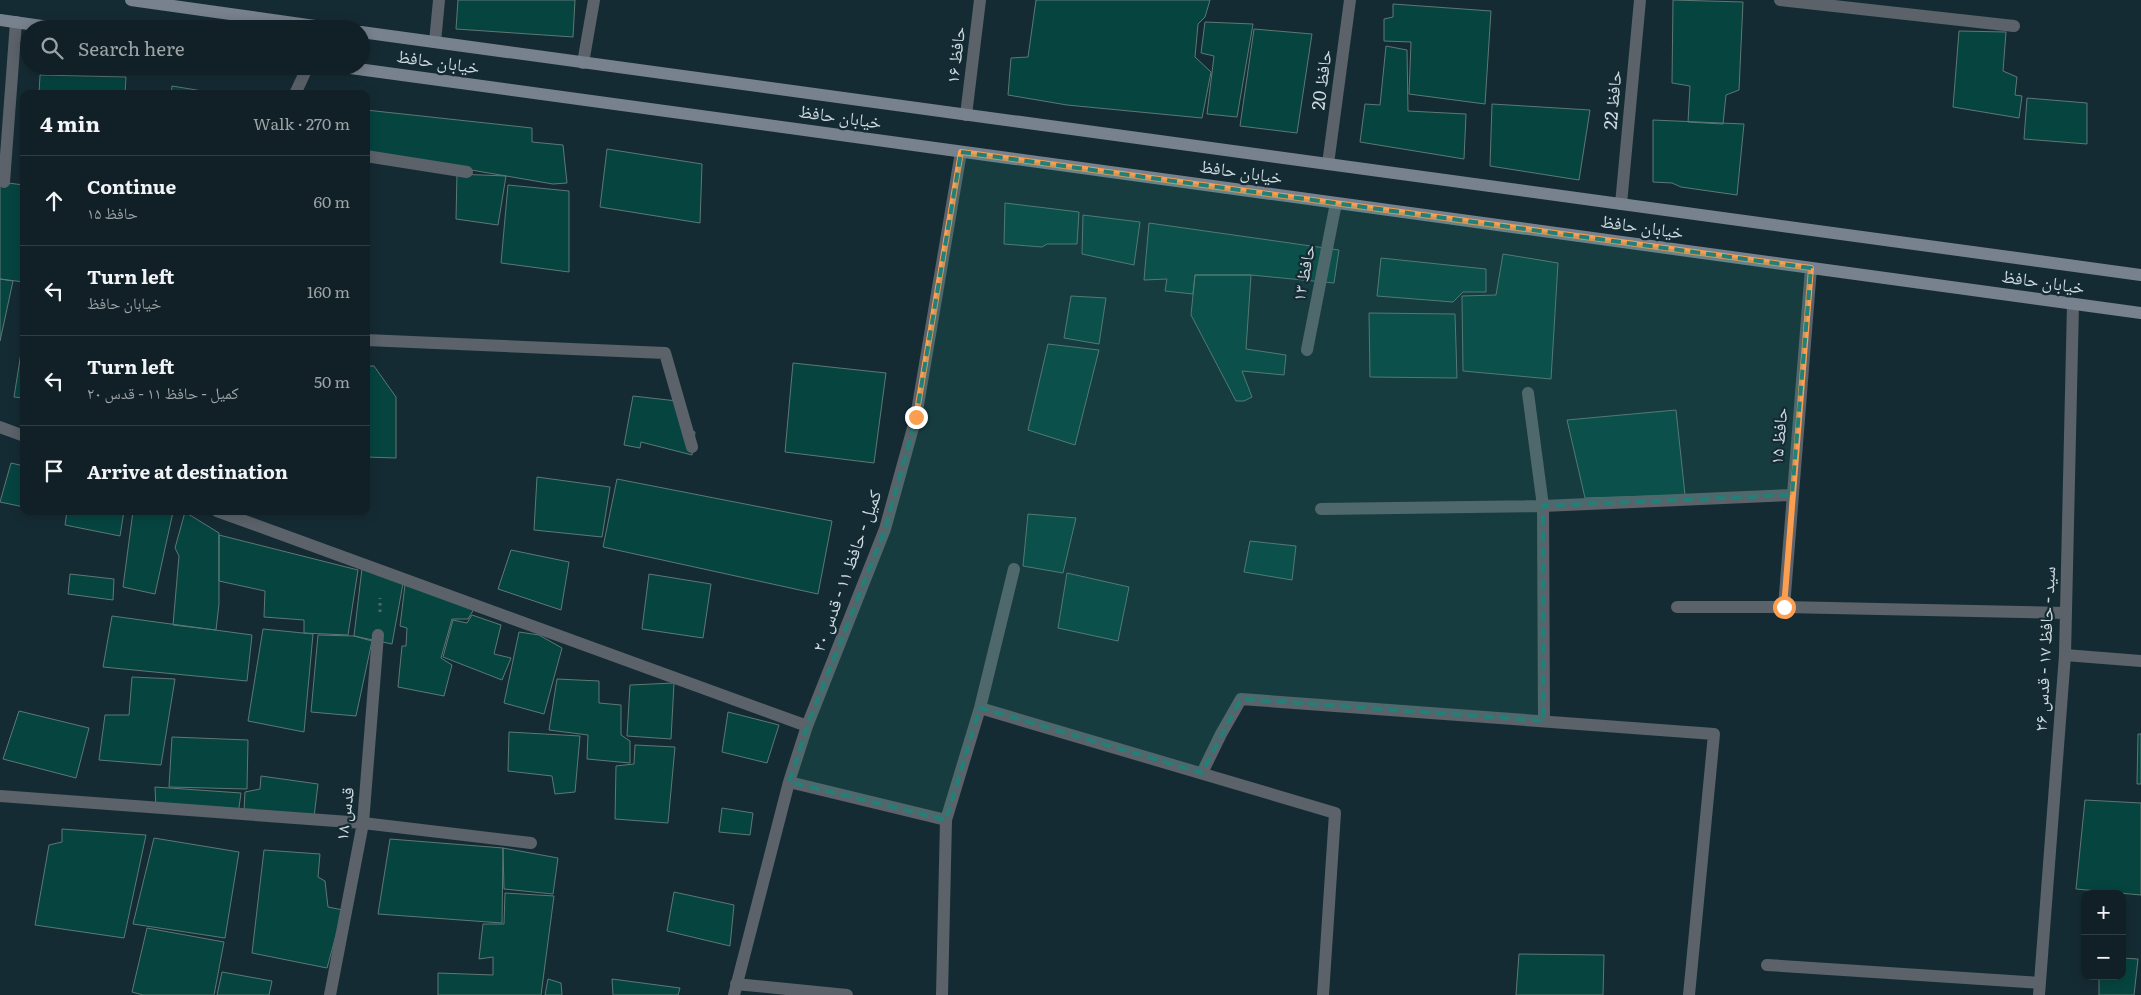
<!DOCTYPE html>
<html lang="en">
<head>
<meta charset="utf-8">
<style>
	body { margin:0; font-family:Literata,"Noto Naskh Arabic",serif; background:#1e2d32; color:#f1f3f6 }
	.controls { position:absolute; right:15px; bottom:15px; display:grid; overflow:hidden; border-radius:10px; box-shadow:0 2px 12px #0003 }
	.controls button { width:45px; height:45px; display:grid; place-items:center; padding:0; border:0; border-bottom:1px solid #303e43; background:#102026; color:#f1f3f6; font:25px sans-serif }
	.stop { position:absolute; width:15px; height:15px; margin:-11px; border:4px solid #fb9e50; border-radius:50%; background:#fff }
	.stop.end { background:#fb9e50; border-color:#fff; box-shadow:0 1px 5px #0008 }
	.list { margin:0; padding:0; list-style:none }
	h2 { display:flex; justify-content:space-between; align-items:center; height:65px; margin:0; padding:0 20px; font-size:21px }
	h2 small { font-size:16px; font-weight:400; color:#9ca3a7 }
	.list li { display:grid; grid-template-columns:32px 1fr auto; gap:15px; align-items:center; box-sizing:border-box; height:90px; padding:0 20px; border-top:1px solid #303e43 }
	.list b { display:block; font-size:19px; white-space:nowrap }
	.list p { margin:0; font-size:16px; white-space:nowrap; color:#9ca3a7 }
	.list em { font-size:16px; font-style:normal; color:#9ca3a7 }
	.icon { flex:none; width:28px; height:28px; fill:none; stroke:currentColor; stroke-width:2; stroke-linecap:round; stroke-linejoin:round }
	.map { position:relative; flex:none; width:2141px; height:995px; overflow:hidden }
	.search { position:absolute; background:#102026; box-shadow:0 2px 12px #0003; left:20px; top:20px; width:350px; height:55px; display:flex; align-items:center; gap:12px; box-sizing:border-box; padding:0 18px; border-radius:28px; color:#9ca3a7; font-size:19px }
	.panel { position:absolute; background:#102026; box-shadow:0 2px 12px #0003; left:20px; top:90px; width:350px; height:425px; border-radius:10px }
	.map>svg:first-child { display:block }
	.building { fill:#064440; stroke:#5d7875 }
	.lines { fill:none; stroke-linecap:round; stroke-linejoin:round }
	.path { stroke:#54676e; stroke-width:3; stroke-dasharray:2.5 4; stroke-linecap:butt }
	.minor { stroke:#5b6269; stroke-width:12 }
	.tertiary { stroke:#5b6269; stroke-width:12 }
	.secondary { stroke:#78828e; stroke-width:12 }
	.route { stroke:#fb9e50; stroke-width:6 }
	.marked { fill:#228079; fill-opacity:0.2; stroke:#228079; stroke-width:4; stroke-dasharray:10 6; stroke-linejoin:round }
	.labels { text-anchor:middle; stroke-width:4.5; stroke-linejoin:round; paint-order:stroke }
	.street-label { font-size:18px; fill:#ccd9de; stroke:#152b33 }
</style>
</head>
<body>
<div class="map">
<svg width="2141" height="995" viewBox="0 0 2141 995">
	<rect width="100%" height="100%" fill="#152b33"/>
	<path class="building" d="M458 0H575L573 37 456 29Z
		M1036 0H1210L1205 17 1198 24 1195 57 1211 72 1202 118 1067 105 1008 95 1011 58 1028 57Z
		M1673 0 1743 2 1739 90 1726 95 1723 124 1688 122 1690 86 1672 83Z
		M1393 4 1491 11 1485 104 1409 94 1411 42 1384 41V19L1393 17Z
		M1205 22 1253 24 1237 117 1207 114 1214 56 1201 53Z
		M1254 29 1312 34 1297 133 1240 126Z
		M1959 31 2006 32 2003 71 2017 77 2015 95 2022 96 2019 118 1953 107Z
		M1386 46 1407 50 1408 111 1466 114 1464 159 1360 142 1365 104 1380 105Z
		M40 75 126 77 125 94H39Z
		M172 86 221 94H171Z
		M2027 98 2087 103V144L2024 139Z
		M1492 104 1590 110 1579 180 1490 166Z
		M366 110 532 128V142L563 145 567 183 553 184 366 152Z
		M1653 120 1744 124 1737 195 1681 187 1672 183 1653 182Z
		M607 149 702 164 700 223 600 207Z
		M457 174 506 176 498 225 456 219Z
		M0 182 24 185V282L0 279Z
		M508 185 569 191V272L501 263Z
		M1005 203 1079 212 1077 244H1047L1042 247 1004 244Z
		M1083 215 1140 222 1134 265 1082 254Z
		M1149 223 1339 250 1334 283 1251 275H1195L1193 294 1165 291 1167 279 1144 280Z
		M1503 254 1558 263 1551 379 1463 371 1462 296 1496 295Z
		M1381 258 1486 269V292H1463L1453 302 1377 296Z
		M1195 275H1251L1246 349 1286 355 1284 375 1242 371 1252 397 1244 401H1236L1191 315Z
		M0 279 13 281 0 341Z
		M1071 296 1106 298 1099 344 1064 338Z
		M1369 313 1455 314 1457 378 1370 377Z
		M24 334V398L14 397Z
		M1048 344 1099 350 1075 445 1028 430Z
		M793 363 886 373 874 463 785 452Z
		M366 366H374L396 397V458L366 457Z
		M633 396 677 401 685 428 695 432 692 455 641 442 640 448 624 445Z
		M1676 410 1685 495 1585 498 1567 420Z
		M11 463 24 466V507L0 502Z
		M537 477 610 487 602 537 534 530Z
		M617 479 832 521 818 594 603 547Z
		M67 511H124L120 536 65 525Z
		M133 511 173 512 155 594 123 587Z
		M185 512 219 533V604L216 630 173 625 179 556 175 548Z
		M1028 514 1076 518 1063 573 1023 566Z
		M219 535 358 570 348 635 304 633V620L264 617 265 591 219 581Z
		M1250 541 1296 546 1292 580 1244 572Z
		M511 550 569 562 561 610 498 589Z
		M362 568 404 578 392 644 354 636Z
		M1067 573 1129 587 1118 641 1058 628Z
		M70 574 114 579 113 600 68 594Z
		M649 574 711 584 703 638 642 629Z
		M405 585 474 609 468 619H452L441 658 452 665 444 696 398 687 402 646H406L407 628 400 626Z
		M472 615 501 625 494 654 511 658 502 680 443 657 453 620 467 623Z
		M112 616 252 635 247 681 103 667Z
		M263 629 313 634 304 732 248 721Z
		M519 632 539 635 562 648 544 714 504 703Z
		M318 635 354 636 372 641 356 716 311 712Z
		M132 677 175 679 161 765 99 760 105 715H129Z
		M557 679 599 681V703L621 705V735L630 741V763L587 759 588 735 549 730Z
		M674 683 671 739 627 736 630 685Z
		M19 711 89 728 76 778 3 759Z
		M728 712 779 725 767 763 722 752Z
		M509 732 580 736 575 792 555 794 552 776 508 771Z
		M2138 734H2141V784H2137Z
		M172 737 248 740 247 789 169 787Z
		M635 745 675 747 668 823 615 819 616 766 634 764Z
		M261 776 318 784 314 817 244 811 245 792 260 789Z
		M155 787 241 793 238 815 156 809Z
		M2085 800 2141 803V895L2076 889Z
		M722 808 753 813 750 835 719 832Z
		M62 829 146 835 124 938 35 925 49 845 62 842Z
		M154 838 239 852 225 938 133 924Z
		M390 839 503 848 502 923 378 914Z
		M503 848 558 858 553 894 504 889Z
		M264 850 320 854 318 877 325 881 328 907 343 910 327 968 252 953Z
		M674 892 734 905 730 946 667 931Z
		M505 893 554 896 541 995H438V973L493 975V957L479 959 483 924H504Z
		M147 928 224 942 214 995H143L132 992Z
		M1519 954 1604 955 1603 995H1516Z
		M2122 958 2138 959 2134 995H2099V976H2122Z
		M222 972 272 981 269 995H217Z
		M548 979 561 983 562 995H545Z
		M612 979 680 988 678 995H613Z"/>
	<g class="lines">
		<path class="path" d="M380 612V598"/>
		<path class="minor" d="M1780 0 2014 26
			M435 42 439 0
			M295 94 308 66
			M966 115 980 0
			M366 156 467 172
			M1328 164 1350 0
			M4 182 16 22
			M1621 204 1640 0
			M366 340 665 353 692 447
			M1307 350 1336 203
			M1528 393 1543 506 1544 721
			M0 427 24 436
			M1321 509 1543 506 1792 495
			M217 511 807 726
			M1677 607H1784L2065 613
			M1784 607 1811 268
			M2065 655 2141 661
			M980 708 1335 813 1323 995
			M1202 773 1221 734 1241 699 1714 734 1689 995
			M789 782 946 820
			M0 796 363 823 531 843
			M1767 965 2040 983
			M736 984 847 995
			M330 995 363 823 378 635
			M734 995 789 782 807 726 885 529 916 417 961 152
			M942 995 946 820 980 708 1014 569
			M2039 995 2065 655 2073 304"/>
		<path class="tertiary" d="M583 63 594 0"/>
		<path class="secondary" d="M131 0 336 29
			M0 20 63 29
			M361 32 2141 275
			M336 66 2141 313"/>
	</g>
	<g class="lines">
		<path class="route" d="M916 417 961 152 1811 268 1784 607"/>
	</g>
	<path class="marked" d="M961 152 1811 268 1792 495 1543 506 1544 721 1241 699 1202 773 980 708 946 820 789 782 807 726 885 529 916 417Z"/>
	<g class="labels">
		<g class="street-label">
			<text transform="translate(956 55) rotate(-83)" y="6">حافظ ۱۶</text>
			<text transform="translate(438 62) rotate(8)" y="6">خیابان حافظ</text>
			<text transform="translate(1322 80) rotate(-83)" y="6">حافظ 20</text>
			<text transform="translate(1613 100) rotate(-85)" y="6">حافظ 22</text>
			<text transform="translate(840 117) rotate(8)" y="6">خیابان حافظ</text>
			<text transform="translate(1241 172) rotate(8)" y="6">خیابان حافظ</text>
			<text transform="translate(1642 227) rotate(8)" y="6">خیابان حافظ</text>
			<text transform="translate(1304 273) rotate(-79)" y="6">حافظ ۱۳</text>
			<text transform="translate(2043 282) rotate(8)" y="6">خیابان حافظ</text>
			<text transform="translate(1779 436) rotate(-85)" y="6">حافظ ۱۵</text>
			<text transform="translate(847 571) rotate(-70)" y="6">کمیل - حافظ ۱۱ - قدس ۲۰</text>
			<text transform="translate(2045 649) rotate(-87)" y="6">سید - حافظ ۱۷ - قدس ۲۶</text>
			<text transform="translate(345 814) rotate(-83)" y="6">قدس ۱۸</text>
		</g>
	</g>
</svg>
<div class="controls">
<button>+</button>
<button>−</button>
</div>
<div class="stop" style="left:1784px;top:607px"></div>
<div class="stop end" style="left:916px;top:417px"></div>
<div class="search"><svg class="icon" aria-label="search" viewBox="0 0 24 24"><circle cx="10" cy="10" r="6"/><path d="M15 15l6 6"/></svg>Search here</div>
<section class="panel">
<h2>4 min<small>Walk · 270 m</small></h2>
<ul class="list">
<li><svg class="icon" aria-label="ahead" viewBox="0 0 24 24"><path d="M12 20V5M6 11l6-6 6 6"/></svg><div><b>Continue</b><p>حافظ ۱۵</p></div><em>60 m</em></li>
<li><svg class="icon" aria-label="left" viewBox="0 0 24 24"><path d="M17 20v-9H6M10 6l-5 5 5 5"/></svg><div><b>Turn left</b><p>خیابان حافظ</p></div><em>160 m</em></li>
<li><svg class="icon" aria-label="left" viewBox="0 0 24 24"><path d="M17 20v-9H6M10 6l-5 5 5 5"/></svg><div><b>Turn left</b><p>کمیل - حافظ ۱۱ - قدس ۲۰</p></div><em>50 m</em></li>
<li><svg class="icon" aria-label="arrive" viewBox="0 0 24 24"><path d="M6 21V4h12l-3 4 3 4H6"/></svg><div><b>Arrive at destination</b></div></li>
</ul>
</section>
</div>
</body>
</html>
